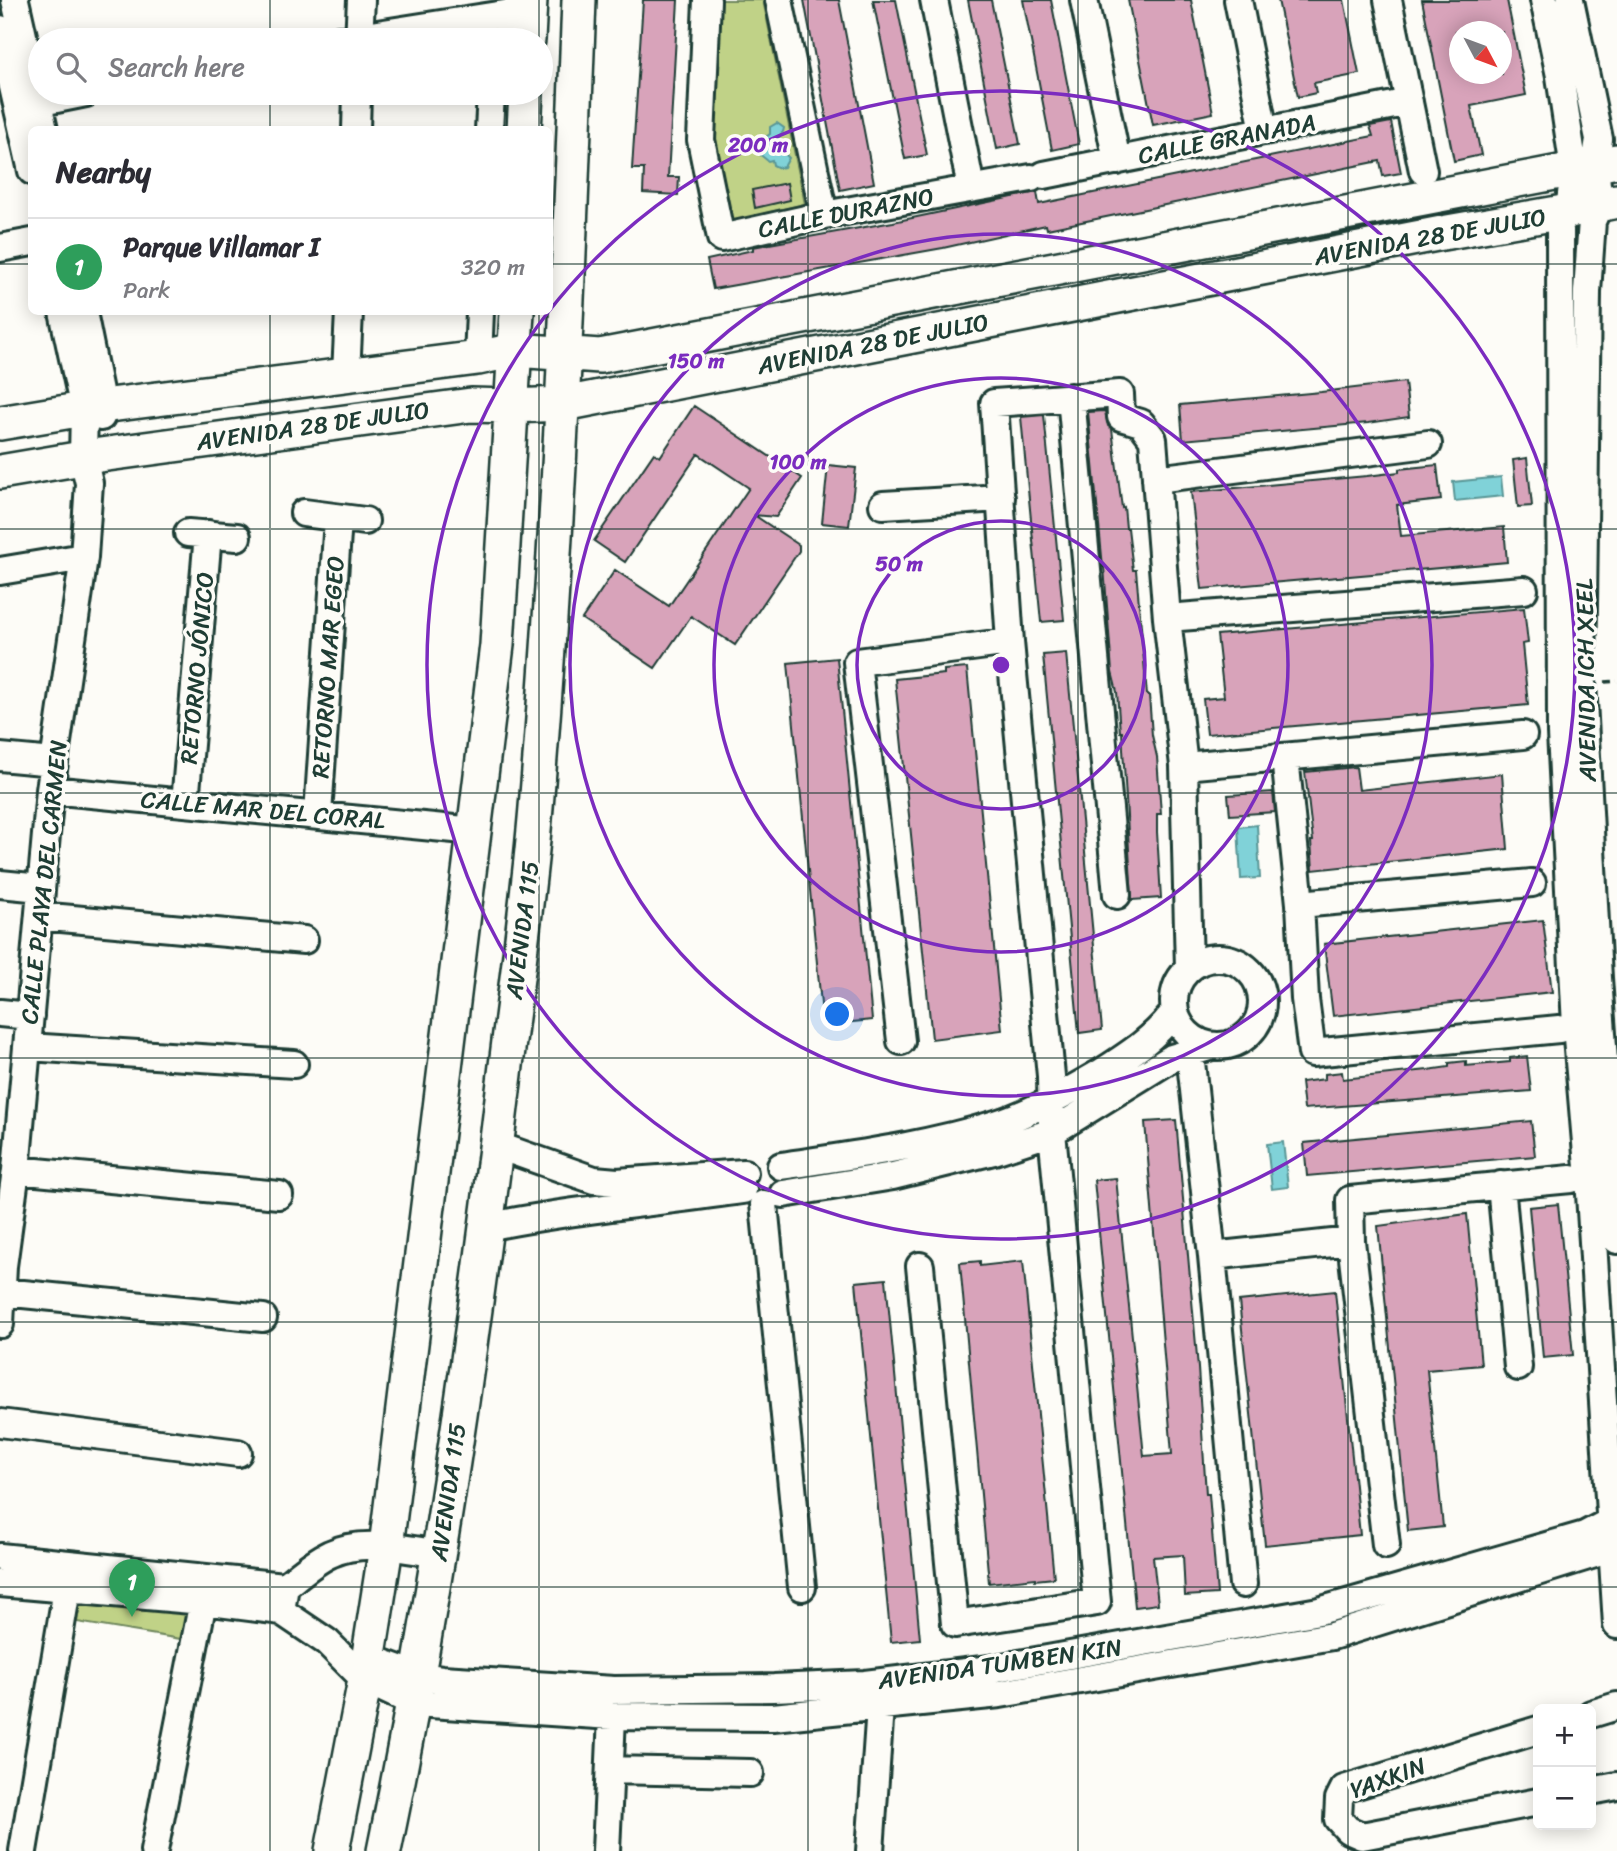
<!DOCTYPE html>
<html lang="en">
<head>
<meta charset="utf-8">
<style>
	body { margin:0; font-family:Sriracha,sans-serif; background:#f7f7f7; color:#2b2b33 }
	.controls { position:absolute; right:21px; bottom:21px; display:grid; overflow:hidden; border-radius:10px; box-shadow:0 4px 18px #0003 }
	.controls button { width:63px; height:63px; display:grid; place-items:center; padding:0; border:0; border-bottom:2px solid #e1e1e2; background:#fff; color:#2b2b33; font:35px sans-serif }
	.compass { position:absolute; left:1449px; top:21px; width:63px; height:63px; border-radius:50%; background:#fff; box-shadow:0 4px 18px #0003; rotate:131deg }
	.you { position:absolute; left:838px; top:1015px; width:24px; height:24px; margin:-18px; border:5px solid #fff; border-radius:50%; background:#1a73e8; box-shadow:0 0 0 10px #1a73e833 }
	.badge { display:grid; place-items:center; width:46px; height:46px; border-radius:50%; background:#0f766e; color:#fff; font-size:23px; font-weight:700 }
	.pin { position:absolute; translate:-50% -58px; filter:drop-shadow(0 2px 4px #0008) }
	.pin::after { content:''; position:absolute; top:37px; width:24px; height:21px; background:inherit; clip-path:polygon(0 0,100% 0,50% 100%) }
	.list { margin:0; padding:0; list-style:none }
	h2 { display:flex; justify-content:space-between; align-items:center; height:91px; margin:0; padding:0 28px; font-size:30px }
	h2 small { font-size:23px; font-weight:400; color:#7c7c81 }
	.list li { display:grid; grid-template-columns:46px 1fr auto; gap:21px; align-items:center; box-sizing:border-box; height:98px; padding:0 28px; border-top:2px solid #e1e1e2 }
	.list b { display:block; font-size:26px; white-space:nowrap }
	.list p { margin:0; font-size:23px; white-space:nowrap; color:#7c7c81 }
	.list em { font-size:23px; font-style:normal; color:#7c7c81 }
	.icon { flex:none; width:38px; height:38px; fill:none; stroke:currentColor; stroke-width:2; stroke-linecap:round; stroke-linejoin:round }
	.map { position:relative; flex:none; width:1617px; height:1851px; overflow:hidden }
	.search { position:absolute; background:#fff; box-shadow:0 4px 18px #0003; left:28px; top:28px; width:525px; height:77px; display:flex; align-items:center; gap:18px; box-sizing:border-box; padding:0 24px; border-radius:38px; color:#7c7c81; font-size:26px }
	.panel { position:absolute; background:#fff; box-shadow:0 4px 18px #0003; left:28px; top:126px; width:525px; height:189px; border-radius:10px }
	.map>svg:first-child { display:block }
	.green { fill:#c0d287; stroke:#70885e; stroke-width:2 }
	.water { fill:#80d2d8; stroke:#599696; stroke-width:2 }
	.building { fill:#d8a3ba; stroke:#1f3d34; stroke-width:2; fill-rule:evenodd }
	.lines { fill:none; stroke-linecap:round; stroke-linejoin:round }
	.minor-casing { stroke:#1f3d34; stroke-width:32 }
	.major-casing { stroke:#1f3d34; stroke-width:38 }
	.path { stroke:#1f3d34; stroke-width:3.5; stroke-dasharray:7 5; stroke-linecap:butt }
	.minor { stroke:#fdfcf7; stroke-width:26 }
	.major { stroke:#fdfcf7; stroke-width:33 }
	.grid { fill:none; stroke:#1f3d34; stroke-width:2; stroke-opacity:0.55 }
	.ring { fill:none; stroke:#7b2cbf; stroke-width:3.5 }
	.labels { text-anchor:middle; stroke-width:7; stroke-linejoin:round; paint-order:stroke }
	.street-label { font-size:24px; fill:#1f3d34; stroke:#fdfcf7 }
	.centre { fill:#7b2cbf; stroke:#fdfcf7; stroke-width:3.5 }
	.ring-label { font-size:21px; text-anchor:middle; font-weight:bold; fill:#7b2cbf; stroke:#fdfcf7; stroke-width:7; stroke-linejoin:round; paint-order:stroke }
</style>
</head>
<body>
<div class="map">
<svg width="1617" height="1851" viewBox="0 0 1617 1851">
	<rect width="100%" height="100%" fill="#fdfcf7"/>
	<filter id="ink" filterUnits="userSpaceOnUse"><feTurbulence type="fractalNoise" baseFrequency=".0143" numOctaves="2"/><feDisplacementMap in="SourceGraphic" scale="14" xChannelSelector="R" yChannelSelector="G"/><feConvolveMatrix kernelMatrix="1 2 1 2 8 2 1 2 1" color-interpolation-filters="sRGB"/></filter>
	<g filter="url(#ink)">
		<path class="green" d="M721 0H763L805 204 732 221 715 135Z
			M86 1600 187 1611 181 1639 77 1622 80 1604Z"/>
		<path class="water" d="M777 123 784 128 783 132 778 137 782 144 781 150 789 158 784 167 779 168 773 165 772 160 768 161 758 153 761 147 759 142 770 134V127Z
			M1501 477 1503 496 1455 501 1453 482Z
			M1257 825 1260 878 1241 879 1238 827Z
			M1283 1142 1288 1187 1272 1189 1267 1144Z"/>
		<path class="building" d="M643 0H678L668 177H679L678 195 643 193 644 169H632Z
			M804 0H839L874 183 840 190Z
			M873 0H896L927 155 905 159Z
			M968 0H991L1020 144 997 149Z
			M1023 0H1051L1079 144 1052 150Z
			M1128 0H1191L1213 113 1153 125Z
			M1278 0H1344L1359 74 1314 83 1316 93 1298 97Z
			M1422 0H1507L1526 95 1471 106 1481 155 1454 161ZM1456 32H1502V74H1460V47Z
			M1391 122 1401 173 1383 176 1380 161 1047 229 1046 225 943 248 713 289 707 260 753 250V247L893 222 1037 192 1039 204 1373 136 1370 126Z
			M787 183 790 200 755 208 752 190Z
			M1405 382 1409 417 1368 423 1183 440 1180 405 1321 392Z
			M694 406 802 478 776 517 754 515 799 545V551L735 645 691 616 655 668 582 619 615 570 669 606 749 488 698 454 625 562 594 541 654 453 660 457Z
			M1105 411 1108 426 1112 429 1122 508 1124 507 1126 528H1128L1133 570H1136L1147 695H1149L1152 735 1157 757 1161 814H1157V832L1161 898 1132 900 1122 732H1120L1117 692 1112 672 1104 567H1103L1088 412Z
			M1044 415 1064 620 1041 622 1021 417Z
			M1527 458 1532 506 1518 507 1513 460Z
			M828 465 856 468 849 526 822 523Z
			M1437 465 1441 500 1397 505 1401 536 1504 527 1507 562 1202 589 1191 492 1367 476 1399 472V469Z
			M1524 608 1528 643 1522 644 1528 705 1207 734 1203 699 1224 697 1217 635Z
			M1066 653 1102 1030 1079 1033 1043 655Z
			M837 658 872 1020 823 1025 788 663Z
			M967 668 1002 1030 932 1039 895 679 944 674V670Z
			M1356 767 1359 790 1502 774 1508 849 1313 870 1311 841H1313L1305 772Z
			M1273 792 1275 812 1230 815 1228 795Z
			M1543 920 1552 992 1333 1016 1324 944Z
			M1527 1056 1531 1091 1304 1109 1301 1082 1325 1079V1074L1342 1072 1343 1079 1428 1070 1449 1067V1063L1466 1061V1066L1510 1062V1058Z
			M1176 1120 1198 1368 1206 1494H1209L1217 1594 1185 1596 1183 1555 1153 1557 1158 1604 1135 1607 1094 1180 1116 1178 1144 1456 1172 1454 1145 1122Z
			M1531 1121 1535 1156 1307 1176 1304 1143Z
			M1558 1204 1573 1355 1543 1358 1529 1207Z
			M1467 1214 1481 1365 1427 1370 1443 1527 1408 1531 1378 1226Z
			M980 1261V1266L1023 1261 1054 1578 1035 1580V1578L989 1583 960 1263Z
			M886 1279 920 1639 891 1642 856 1282Z
			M1335 1291 1360 1535 1265 1545 1239 1301Z"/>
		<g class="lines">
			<defs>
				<path id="minor" d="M15 0 44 130
					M707 0 701 140 721 238 824 215 1031 178
					M779 0 824 215
					M934 0 971 188
					M1084 0 1117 161
					M1238 0 1264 131
					M1388 0 1423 171
					M1544 0 1560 76 1574 169 1569 211 1560 224 1561 733 1576 1026 1589 1178 1617 1625
					M1570 0 1599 139 1595 165 1599 205 1592 221 1587 292 1582 682 1598 978 1617 1240
					M0 29 32 171
					M339 40 530 10
					M359 40 361 0
					M501 40 529 25
					M22 106 86 93
					M356 130 357 93
					M489 130 491 93
					M1044 175 1409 102
					M0 248 32 242
					M83 312 102 406 101 417
					M478 358 480 312
					M346 374 349 312
					M1071 397 1117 895
					M1156 479 1428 444
					M883 505 1001 498
					M304 513 365 521
					M188 533 237 537
					M0 571 84 557
					M1167 618 1524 590
					M0 757 54 762
					M1285 757 1300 904 1305 999 1312 1053 1559 1029
					M1184 766 1523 735
					M50 790 475 831
					M185 803 208 534
					M318 814 338 519
					M0 884 41 888
					M1300 904 1532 883
					M39 916 304 940
					M1174 1002a44 44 0 1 1 88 0a44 44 0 1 1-88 0Z
					M0 1013 30 1016
					M901 1041 857 662 1010 642
					M28 1047 294 1064
					M1190 1053 1212 1256 1243 1584
					M496 1145 594 1180 617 1182 744 1173
					M781 1166C853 1155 926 1146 996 1124 1033 1112 1068 1092 1102 1072 1130 1054 1155 1038 1175 1011
					M16 1170 279 1195
					M1501 1185 1518 1367
					M783 1194 893 1176 994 1151 1052 1132 1172 1058 1212 1046
					M764 1204 802 1587
					M486 1227C570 1210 658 1202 743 1190
					M1212 1256 1351 1241
					M920 1266 955 1624 1097 1602 1052 1132 1051 1076 1010 642 994 403 1120 394 1121 417 1141 423 1153 439 1167 618 1184 766 1189 969
					M3 1292 263 1318
					M0 1324 3 1266 16 1170 50 790 84 557 89 483 83 458 84 409 63 312
					M0 1423 238 1453
					M1386 1545 1351 1241 1350 1200 1571 1179
					M439 1554C405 1549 362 1538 330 1554 313 1562 299 1575 285 1586L281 1611 327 1642 365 1680 414 1703 612 1716 773 1717 1000 1694 1332 1636 1617 1547
					M0 1557 285 1586
					M0 1583 203 1601 281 1611
					M369 1658 418 1676 442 1679 614 1690 774 1688 865 1684 991 1669 1319 1611 1585 1535 1617 1518
					M1591 1714 1617 1706
					M1538 1730 1344 1789 1339 1799 1338 1819 1348 1830 1362 1836 1538 1802
					M610 1770 750 1773
					M1591 1791 1617 1786
					M23 1851 67 1589
					M154 1851 203 1601
					M606 1851 612 1716
					M870 1851 880 1707"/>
				<path id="major" d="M528 40 530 0
					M524 130 526 93
					M0 423 102 406 478 358 515 350 600 356 1617 161
					M0 472 100 455 471 405 510 406 564 404 1442 233 1569 211 1617 201
					M332 1851 365 1680 386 1547 497 645 517 312
					M384 1851C437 1594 474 1334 505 1074 516 981 530 888 537 795 559 530 569 265 579 0"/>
			</defs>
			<use href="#minor" class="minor-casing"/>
			<use href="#major" class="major-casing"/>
			<path class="path" d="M1605 682 1617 681"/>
			<use href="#minor" class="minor"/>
			<use href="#major" class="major"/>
		</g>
	</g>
	<path class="grid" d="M270 0V40M539 0V40M808 0V1851M1078 0V1851M1348 0V1851M270 93V130M539 93V130M0 264H32M550 264H1617M270 312V1851M539 312V1851M0 529H1617M0 793H1617M0 1058H1617M0 1322H1617M0 1587H1617"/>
	<g class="ring">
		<circle cx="1001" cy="665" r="144"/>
		<circle cx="1001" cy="665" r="287"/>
		<circle cx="1001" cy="665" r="431"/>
		<circle cx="1001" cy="665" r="574"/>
	</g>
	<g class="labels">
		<g class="street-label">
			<text transform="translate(1227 139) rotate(-11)" y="8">CALLE GRANADA</text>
			<text transform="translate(846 213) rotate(-11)" y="8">CALLE DURAZNO</text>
			<text transform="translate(1430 237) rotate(-10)" y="8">AVENIDA 28 DE JULIO</text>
			<text transform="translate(873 344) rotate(-11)" y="8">AVENIDA 28 DE JULIO</text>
			<text transform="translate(313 426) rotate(-8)" y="8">AVENIDA 28 DE JULIO</text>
			<text transform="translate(328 667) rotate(-86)" y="8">RETORNO MAR EGEO</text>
			<text transform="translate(197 668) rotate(-85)" y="8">RETORNO JÓNICO</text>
			<text transform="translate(1586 680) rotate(-91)" y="8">AVENIDA ICH XEEL</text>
			<text transform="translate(263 810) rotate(5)" y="8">CALLE MAR DEL CORAL</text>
			<text transform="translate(44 882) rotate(-84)" y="8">CALLE PLAYA DEL CARMEN</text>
			<text transform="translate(522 930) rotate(-83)" y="8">AVENIDA 115</text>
			<text transform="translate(448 1492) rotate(-82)" y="8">AVENIDA 115</text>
			<text transform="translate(1000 1664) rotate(-8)" y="8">AVENIDA TUMBEN KIN</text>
			<text transform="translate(1388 1778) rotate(-20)" y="8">YAXKIN</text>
		</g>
	</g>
	<circle cx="1001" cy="665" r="10" class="centre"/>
	<g class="ring-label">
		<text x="758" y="152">200 m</text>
		<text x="696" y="368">150 m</text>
		<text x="798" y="469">100 m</text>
		<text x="899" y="571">50 m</text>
	</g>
</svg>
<div class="controls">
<button>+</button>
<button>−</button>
</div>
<svg class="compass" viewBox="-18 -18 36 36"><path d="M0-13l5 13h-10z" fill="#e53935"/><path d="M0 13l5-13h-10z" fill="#7c7c81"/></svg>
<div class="you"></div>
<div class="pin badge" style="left:132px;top:1617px;background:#2e9e5b">1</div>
<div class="search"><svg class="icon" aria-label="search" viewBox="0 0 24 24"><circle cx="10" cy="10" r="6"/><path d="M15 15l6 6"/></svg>Search here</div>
<section class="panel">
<h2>Nearby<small></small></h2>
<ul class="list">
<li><span class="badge" style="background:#2e9e5b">1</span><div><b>Parque Villamar I</b><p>Park</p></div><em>320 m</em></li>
</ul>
</section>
</div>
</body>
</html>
